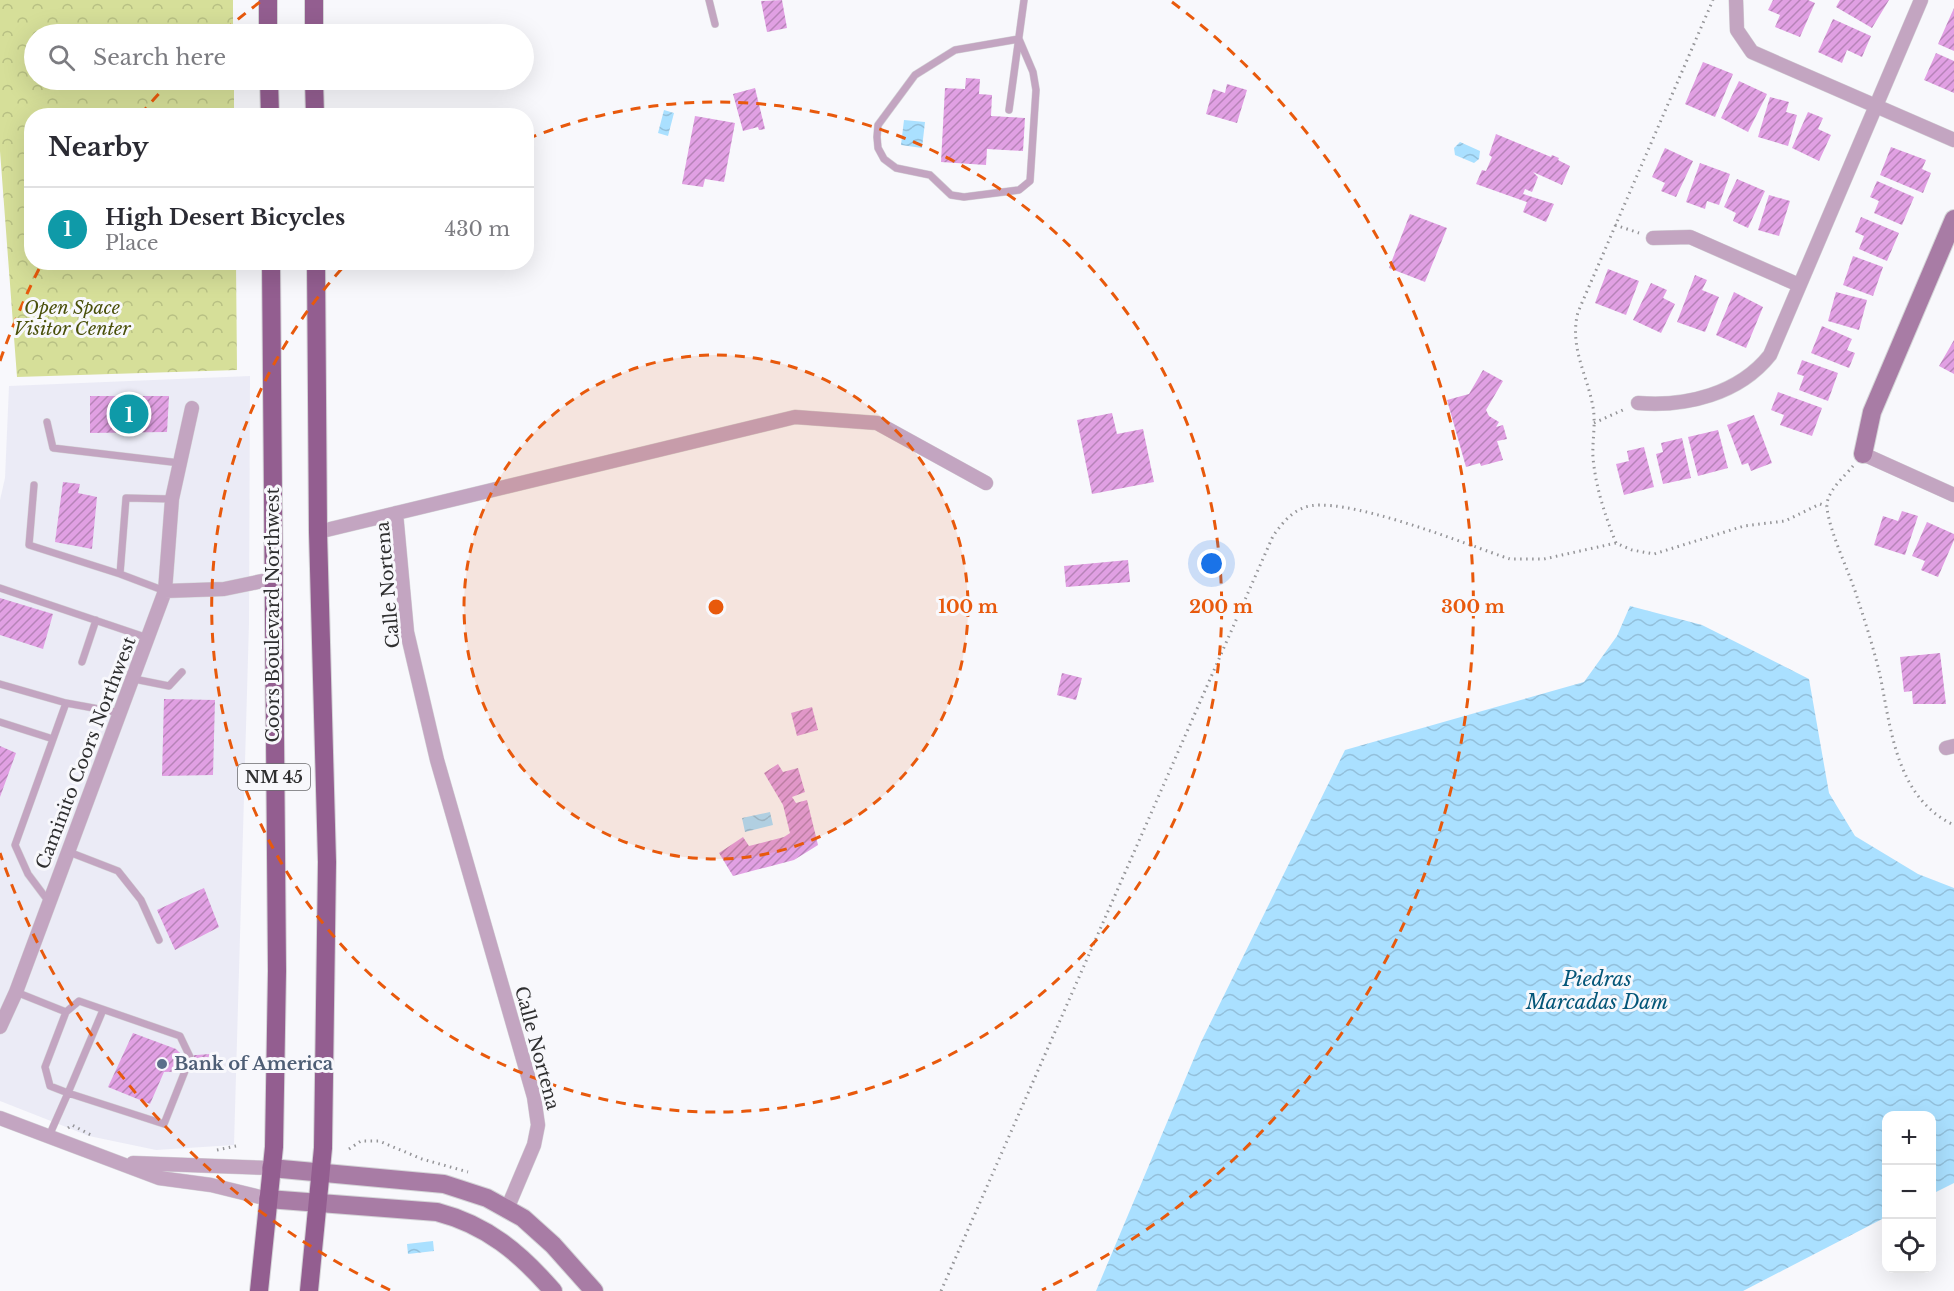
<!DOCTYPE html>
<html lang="en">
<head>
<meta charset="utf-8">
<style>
	body { margin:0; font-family:"Libre Baskerville",serif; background:#f7f7f7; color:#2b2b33 }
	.controls { position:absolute; right:18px; bottom:18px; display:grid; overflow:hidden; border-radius:12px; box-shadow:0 6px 24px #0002 }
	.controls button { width:54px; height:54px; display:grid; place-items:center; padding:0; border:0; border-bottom:2px solid #e1e1e2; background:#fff; color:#2b2b33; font:30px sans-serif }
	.you { position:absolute; left:1212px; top:564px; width:21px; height:21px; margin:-15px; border:4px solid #fff; border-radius:50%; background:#1a73e8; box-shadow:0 0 0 9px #1a73e833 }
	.badge { display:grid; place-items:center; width:39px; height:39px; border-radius:50%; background:#7c3aed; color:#fff; font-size:20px; font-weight:700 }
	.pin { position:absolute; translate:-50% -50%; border:3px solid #fff; box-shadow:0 2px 6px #0006 }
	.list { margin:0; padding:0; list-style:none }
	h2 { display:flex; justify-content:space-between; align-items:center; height:78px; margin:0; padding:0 24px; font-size:26px }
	h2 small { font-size:20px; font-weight:400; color:#7c7c81 }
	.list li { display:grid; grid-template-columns:39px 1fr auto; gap:18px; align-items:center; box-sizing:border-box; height:84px; padding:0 24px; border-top:2px solid #e1e1e2 }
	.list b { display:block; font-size:22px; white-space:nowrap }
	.list p { margin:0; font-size:20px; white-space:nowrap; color:#7c7c81 }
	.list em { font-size:20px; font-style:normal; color:#7c7c81 }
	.icon { flex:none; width:33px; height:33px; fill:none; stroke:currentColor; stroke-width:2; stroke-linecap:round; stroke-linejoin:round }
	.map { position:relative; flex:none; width:1954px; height:1291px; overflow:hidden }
	.search { position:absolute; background:#fff; box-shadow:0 6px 24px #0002; left:24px; top:24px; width:510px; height:66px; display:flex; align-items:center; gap:15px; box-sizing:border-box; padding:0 21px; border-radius:33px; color:#7c7c81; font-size:22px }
	.panel { position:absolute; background:#fff; box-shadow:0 6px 24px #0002; left:24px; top:108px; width:510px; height:162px; border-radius:24px }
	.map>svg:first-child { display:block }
	.built { fill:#ebebf6 }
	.park { fill:url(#park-crowns) }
	.water { fill:url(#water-waves) }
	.building { fill:url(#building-hatch) }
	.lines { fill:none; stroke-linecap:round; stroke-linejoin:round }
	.lane-casing { stroke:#d4d4d7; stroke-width:8 }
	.street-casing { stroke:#d4d4d7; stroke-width:15 }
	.secondary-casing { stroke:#d4d4d7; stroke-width:20 }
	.primary-casing { stroke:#d4d4d7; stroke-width:20 }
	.path { stroke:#959598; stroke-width:3; stroke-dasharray:1.5 4.5; stroke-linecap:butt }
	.lane { stroke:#c3a5c1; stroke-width:7 }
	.street { stroke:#c3a5c1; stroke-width:14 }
	.secondary { stroke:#a87ca5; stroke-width:18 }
	.primary { stroke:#935e90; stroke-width:18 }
	.ring { fill:none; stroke:#e8590c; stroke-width:3; stroke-dasharray:10 8 }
	.service-dot { fill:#5c6f8a; stroke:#f8f8fc; stroke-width:2 }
	.labels { text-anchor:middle; stroke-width:6; stroke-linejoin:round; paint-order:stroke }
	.shield { fill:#f8f8fc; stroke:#6b6b6d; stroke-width:1.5 }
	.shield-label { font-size:16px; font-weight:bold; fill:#2f2f30 }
	.park-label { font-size:18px; font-style:italic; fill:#4a500a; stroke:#f8f8fc }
	.street-label { font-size:18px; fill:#2f2f30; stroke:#f8f8fc }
	.service-label { font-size:18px; font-weight:bold; fill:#4e5e75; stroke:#f8f8fc; text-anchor:start }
	.water-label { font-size:20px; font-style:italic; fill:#045678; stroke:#f8f8fc }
	.centre { fill:#e8590c; stroke:#f8f8fc; stroke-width:3 }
	.ring-label { font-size:18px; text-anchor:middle; font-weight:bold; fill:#e8590c; stroke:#f8f8fc; stroke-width:6; stroke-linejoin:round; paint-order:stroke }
</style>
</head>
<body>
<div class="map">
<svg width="1954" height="1291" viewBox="0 0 1954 1291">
	<defs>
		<pattern id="park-crowns" width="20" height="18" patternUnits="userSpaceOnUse" patternTransform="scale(1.5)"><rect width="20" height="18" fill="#d6df99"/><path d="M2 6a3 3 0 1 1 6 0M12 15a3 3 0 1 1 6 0" fill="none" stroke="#b8c084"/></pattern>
		<pattern id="water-waves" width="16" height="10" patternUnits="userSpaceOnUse" patternTransform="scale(1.5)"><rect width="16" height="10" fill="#aae0ff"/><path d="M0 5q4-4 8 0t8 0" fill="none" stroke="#93c0db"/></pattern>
		<pattern id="building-hatch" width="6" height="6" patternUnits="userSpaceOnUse" patternTransform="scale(1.5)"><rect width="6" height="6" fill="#e1a0e3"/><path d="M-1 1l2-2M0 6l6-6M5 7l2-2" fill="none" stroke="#b783b8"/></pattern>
	</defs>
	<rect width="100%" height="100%" fill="#f8f8fc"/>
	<path class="built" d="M250 376 249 623 234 1145 156 1150 89 1136 0 1101V500L5 478 9 386Z"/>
	<path class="park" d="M0 0H233V34H34V80H234V115L32 116V262L236 263 237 370 17 377 0 151Z"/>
	<path class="water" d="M664 110 674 113 668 136 658 133Z
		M904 120 925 122 922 148 901 145Z
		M1460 142 1480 151 1479 159 1474 163 1455 155 1454 148Z
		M1630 606 1702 625 1809 679 1829 793 1855 836 1918 874 1954 888V1183L1932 1194V1116H1886V1217L1743 1291H1096L1200 1044 1345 750 1584 682 1617 636Z
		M770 812 773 825 745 832 742 818Z
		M433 1241 434 1251 408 1254 407 1244Z"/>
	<path class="building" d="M782 0 787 28 767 32 761 1Z
		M1773 0H1808L1815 3 1800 37 1775 27 1780 15 1768 10Z
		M1840 0H1889L1872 28 1836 7Z
		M1954 8V51L1938 44Z
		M1833 19 1871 36 1862 57 1847 50 1842 63 1818 52Z
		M1936 53 1954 61V93L1924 80Z
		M1703 62 1733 74 1715 117 1685 104Z
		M966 78 980 79 979 94 992 95 991 116 1025 118 1023 151 987 149 986 165 941 162 945 88 965 89Z
		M1739 81 1767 94 1748 132 1721 118Z
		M1227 84 1247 90 1237 123 1206 114 1213 89 1225 93Z
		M755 88 765 129 759 130 758 127 743 131 733 94Z
		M1770 97 1789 102 1786 112 1797 115 1788 146 1758 137Z
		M1808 112 1823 118 1818 129 1831 135 1819 161 1792 148Z
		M695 116 735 123 724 182 705 179 703 187 682 184Z
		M1496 134 1551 157 1552 155 1559 158 1558 160 1570 166 1562 185 1533 172 1538 177 1532 192 1525 189 1523 194 1554 204 1546 222 1523 212 1527 202 1476 184 1482 170 1486 171 1492 157 1489 155Z
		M1891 147 1926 160 1922 169 1931 173 1923 193 1880 175Z
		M1665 148 1693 161 1676 197 1661 191 1665 183 1652 177Z
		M1700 163 1730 174 1719 205 1707 201 1705 209 1686 202Z
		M1737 179 1765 191 1748 228 1733 221 1736 213 1724 207Z
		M1877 181 1914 197 1902 225 1874 213 1879 201 1870 197Z
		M1769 195 1790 201 1779 236 1758 230Z
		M1410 214 1447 228 1425 282 1389 268Z
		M1861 217 1899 233 1887 261 1859 249 1864 236 1855 232Z
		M1853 256 1883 267 1873 296 1843 285Z
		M1608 269 1639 281 1626 315 1595 303Z
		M1695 275 1707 280 1702 290 1719 297 1705 332 1677 322Z
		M1651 283 1667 290 1663 298 1675 304 1661 333 1633 320Z
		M1734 292 1763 307 1746 348 1716 335Z
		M1836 292 1867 300 1859 330 1828 321Z
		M1822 326 1852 339 1847 350 1855 353 1849 368 1811 353Z
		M1954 340V374L1939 366Z
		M1802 360 1838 373 1828 401 1799 390 1804 376 1797 374Z
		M1483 370 1503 381 1486 410 1489 416 1499 422 1496 427 1503 425 1507 439 1497 441 1503 460 1481 466 1480 463 1466 467 1447 400 1469 394Z
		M1778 392 1822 408 1812 436 1780 425 1784 415 1771 410Z
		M90 396H169L167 432 90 433Z
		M1112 413 1117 434 1143 429 1154 482 1092 494 1077 420Z
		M1754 415 1772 463 1751 471 1748 463 1742 465 1727 425Z
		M1718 430 1728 468 1698 476 1688 437Z
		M1682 438 1691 478 1663 484 1656 454 1663 452 1661 443Z
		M1644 447 1654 487 1624 495 1616 464 1629 461 1627 451Z
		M63 482 80 484 78 493 97 497 92 549 55 542Z
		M1902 511 1918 516 1905 555 1874 545 1883 516 1898 521Z
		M1927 522 1954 534V540L1938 577 1921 570 1925 561 1912 556Z
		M1128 560 1130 582 1066 587 1064 566Z
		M0 598 53 614 43 649 0 635Z
		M1940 653 1946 704H1913L1912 691 1904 692 1900 657Z
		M1062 673 1082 678 1076 700 1057 695Z
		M164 699 215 700 213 775 162 776Z
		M812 707 818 730 797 736 791 713Z
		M0 746 16 753 0 797Z
		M778 764 783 772 798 768 805 792 792 797 796 803 807 800 818 845 794 860 733 876 719 853 743 837 749 846 784 837 790 833 783 805 764 773Z
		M204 888 219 927 175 950 157 910Z
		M133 1033 176 1049 183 1056 210 1054 202 1071 164 1072 150 1104 108 1087Z"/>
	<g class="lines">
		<defs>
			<path id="lane" d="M709 0 715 24
				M1019 39 1033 72 1036 90 1030 181 1019 190 964 197 951 195 930 175 896 168 884 159 878 148 877 137 878 125 915 75 955 50Z
				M1009 110 1024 0
				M47 422 53 448 180 463
				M34 485 29 545 120 574
				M0 588 148 638
				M165 591 120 574 126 498 172 499
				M82 662 96 620
				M134 679 169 686 182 672
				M0 684 66 703
				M0 722 53 739
				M69 852 118 871 141 900 159 940
				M49 902 28 874 15 845 66 703 121 713
				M16 992 66 1012 79 1001 180 1036 190 1057
				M103 1010 68 1093 164 1124 185 1071
				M49 1136 68 1093 50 1086 45 1067 66 1012"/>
			<path id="street" d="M1736 0 1737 30 1752 52 1954 140
				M1653 238 1690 237 1799 285
				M1638 403C1686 407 1739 394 1770 355L1921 0
				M1863 454 1954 495
				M396 513 407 632 437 760 534 1097 538 1125 534 1145 507 1209
				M318 532 795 417 877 423 986 483
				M165 591 172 499 192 408
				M1946 748 1954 746
				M0 1027 16 992 165 591 224 589 272 579
				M0 1118 159 1178 211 1185 268 1199
				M133 1163 271 1168"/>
			<path id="secondary" d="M1863 454 1872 412 1954 219
				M271 1168 444 1184 487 1198 523 1218 553 1245 594 1291
				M268 1199 437 1212C487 1225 520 1253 553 1291"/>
			<path id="primary" d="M268 0V34
				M314 0V34
				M269 80 270 116
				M314 80 315 116
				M259 1291 274 1147 277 971 271 262
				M309 1291 323 1148 327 862 318 532 316 262"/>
		</defs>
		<use href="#lane" class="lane-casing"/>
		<use href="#street" class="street-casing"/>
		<use href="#secondary" class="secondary-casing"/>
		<use href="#primary" class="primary-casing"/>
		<path class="path" d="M1615 225 1639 233
			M1594 423 1625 409
			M1853 466C1844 477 1825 493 1827 508 1830 534 1850 573 1858 600 1866 624 1874 650 1880 675 1891 729 1896 798 1954 825
			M1616 543C1605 515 1596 489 1593 458 1592 441 1596 424 1593 407 1587 374 1569 347 1578 312L1713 0
			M68 1128 72 1125 91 1135
			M349 1149 361 1141H379L422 1159 468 1172
			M217 1150 236 1146
			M941 1291 1273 536C1281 525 1290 513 1303 508 1338 492 1470 546 1510 559H1544L1616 543 1632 550 1654 554 1744 526 1785 521 1820 504 1826 506"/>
		<use href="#lane" class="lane"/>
		<use href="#street" class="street"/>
		<use href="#secondary" class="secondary"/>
		<use href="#primary" class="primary"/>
	</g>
	<circle cx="716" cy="607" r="252" fill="#e8590c" fill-opacity=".12"/>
	<g class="ring">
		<circle cx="716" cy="607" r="252"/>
		<path d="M527 139A505 505 0 1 1 347 263"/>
		<path d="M390 1290A757 757 0 0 1 0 853M0 361A757 757 0 0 1 42 263M140 115A757 757 0 0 1 171 81M224 31A757 757 0 0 1 260 2M1172 2A757 757 0 0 1 1042 1290"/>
	</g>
	<circle class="service-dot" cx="162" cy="1064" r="6"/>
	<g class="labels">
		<rect class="shield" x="238" y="764" width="72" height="26" rx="4.5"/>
		<g class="shield-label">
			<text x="274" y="783">NM 45</text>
		</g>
		<g class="park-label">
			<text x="72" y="314">Open Space<tspan x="72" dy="21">Visitor Center</tspan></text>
		</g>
		<g class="street-label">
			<text transform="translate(388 585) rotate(-95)" y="6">Calle Nortena</text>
			<text transform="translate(273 615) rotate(-90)" y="6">Coors Boulevard Northwest</text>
			<text transform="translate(86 753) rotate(-69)" y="6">Caminito Coors Northwest</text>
			<text transform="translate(537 1048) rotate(75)" y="6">Calle Nortena</text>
		</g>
		<g class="service-label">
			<text x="174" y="1070">Bank of America</text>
		</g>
		<g class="water-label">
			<text x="1597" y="986">Piedras<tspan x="1597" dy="23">Marcadas Dam</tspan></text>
		</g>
	</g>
	<circle cx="716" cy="607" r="9" class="centre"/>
	<g class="ring-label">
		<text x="968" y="613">100 m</text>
		<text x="1221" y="613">200 m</text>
		<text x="1473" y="613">300 m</text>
	</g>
</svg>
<div class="controls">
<button>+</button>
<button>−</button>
<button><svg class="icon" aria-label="locate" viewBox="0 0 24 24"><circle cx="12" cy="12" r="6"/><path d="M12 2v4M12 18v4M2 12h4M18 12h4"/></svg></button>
</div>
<div class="you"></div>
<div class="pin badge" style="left:129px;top:414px;background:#0f9aa8">1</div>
<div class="search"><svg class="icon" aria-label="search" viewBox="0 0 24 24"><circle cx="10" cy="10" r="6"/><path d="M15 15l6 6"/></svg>Search here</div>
<section class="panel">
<h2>Nearby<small></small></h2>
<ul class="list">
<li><span class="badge" style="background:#0f9aa8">1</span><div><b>High Desert Bicycles</b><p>Place</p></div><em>430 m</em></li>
</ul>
</section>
</div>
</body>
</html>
